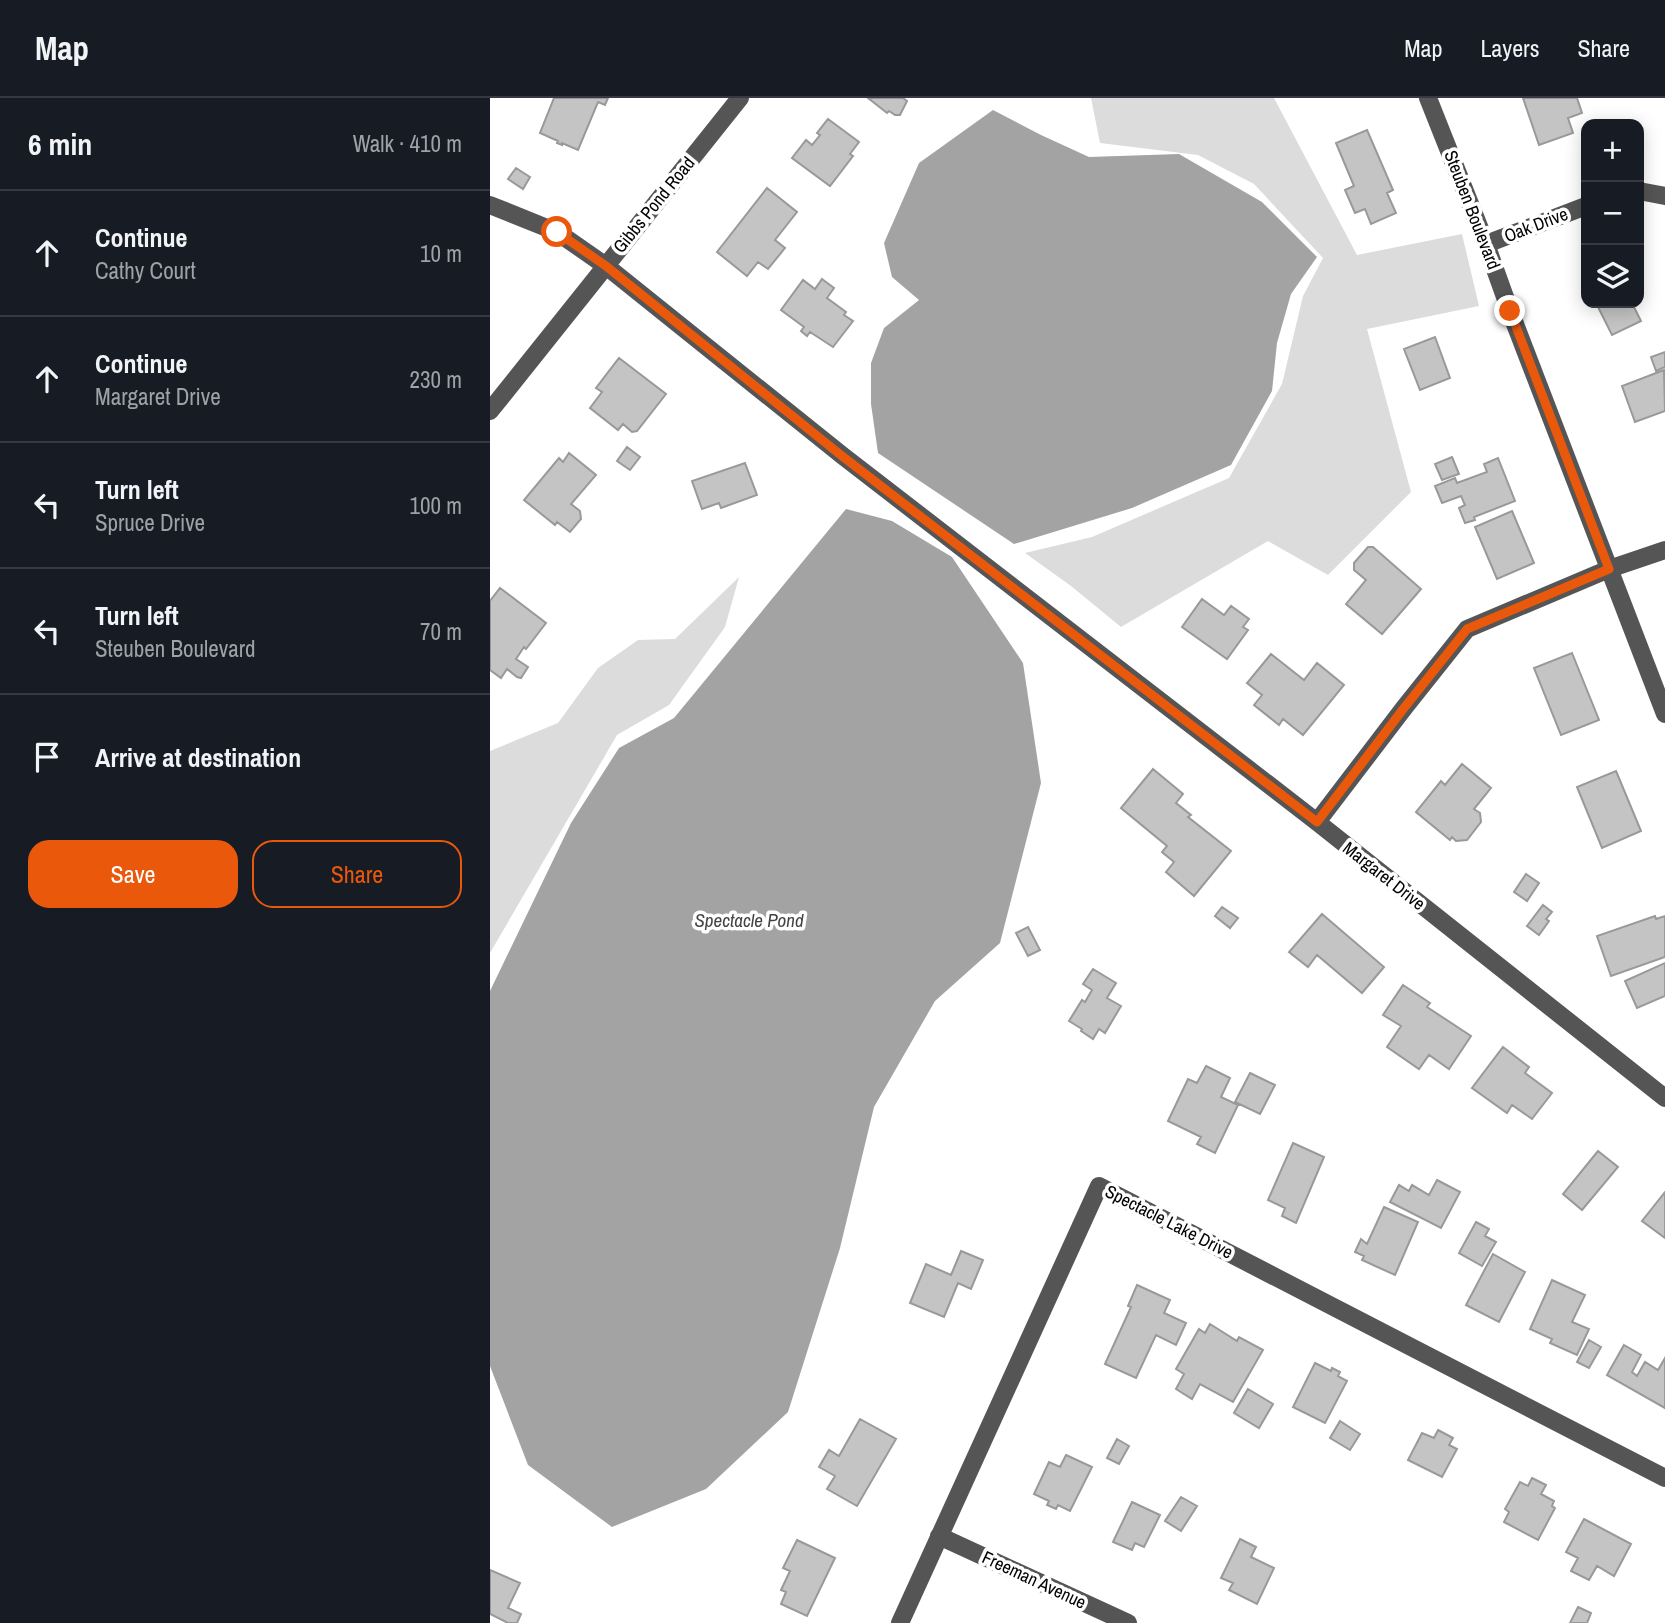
<!DOCTYPE html>
<html lang="en">
<head>
<meta charset="utf-8">
<style>
	body { margin:0; font-family:"Archivo Narrow",sans-serif; background:#242831; color:#f1f3f6 }
	.controls { position:absolute; right:21px; top:21px; display:grid; overflow:hidden; border-radius:14px; box-shadow:0 4px 18px #0003 }
	.controls button { width:63px; height:63px; display:grid; place-items:center; padding:0; border:0; border-bottom:2px solid #363941; background:#171b24; color:#f1f3f6; font:35px sans-serif }
	.stop { position:absolute; width:21px; height:21px; margin:-16px; border:5px solid #ea580c; border-radius:50%; background:#fff }
	.stop.end { background:#ea580c; border-color:#fff; box-shadow:0 2px 7px #0008 }
	.list { margin:0; padding:0; list-style:none }
	h2 { display:flex; justify-content:space-between; align-items:center; height:91px; margin:0; padding:0 28px; font-size:30px }
	h2 small { font-size:23px; font-weight:400; color:#9ea1a6 }
	.list li { display:grid; grid-template-columns:46px 1fr auto; gap:21px; align-items:center; box-sizing:border-box; height:126px; padding:0 28px; border-top:2px solid #363941 }
	.list b { display:block; font-size:26px; white-space:nowrap }
	.list p { margin:0; font-size:23px; white-space:nowrap; color:#9ea1a6 }
	.list em { font-size:23px; font-style:normal; color:#9ea1a6 }
	.actions { display:flex; gap:14px; padding:21px 28px }
	.actions a { flex:1; padding:16px 0; border:2px solid #ea580c; border-radius:21px; text-align:center; font-size:24px; color:#ea580c }
	.actions .main { background:#ea580c; color:#fff }
	.icon { flex:none; width:38px; height:38px; fill:none; stroke:currentColor; stroke-width:2; stroke-linecap:round; stroke-linejoin:round }
	.map { position:relative; flex:none; width:1175px; height:1525px; overflow:hidden }
	header { display:flex; align-items:center; gap:42px; box-sizing:border-box; height:98px; padding:0 35px; background:#171b24; border-bottom:2px solid #363941 }
	header strong { font-size:33px }
	nav { display:flex; gap:38px; margin-inline-start:auto; font-size:24px }
	main { display:flex }
	aside { flex:1; background:#171b24 }
	.map>svg:first-child { display:block }
	.green { fill:#dcdcdc }
	.water { fill:#a3a3a3 }
	.building { fill:#c4c4c4; stroke:#999; stroke-width:2 }
	.lines { fill:none; stroke-linecap:round; stroke-linejoin:round }
	.minor { stroke:#555; stroke-width:18 }
	.route { stroke:#ea580c; stroke-width:9 }
	.labels { text-anchor:middle; stroke-width:7; stroke-linejoin:round; paint-order:stroke }
	.street-label { font-size:18px; fill:#000; stroke:#fff }
	.water-label { font-size:19px; font-style:italic; fill:#444; stroke:#fff }
</style>
</head>
<body>
<header>
<strong>Map</strong>
<nav><a>Map</a><a>Layers</a><a>Share</a></nav>
</header>
<main>
<aside>
<h2>6 min<small>Walk · 410 m</small></h2>
<ul class="list">
<li><svg class="icon" aria-label="ahead" viewBox="0 0 24 24"><path d="M12 20V5M6 11l6-6 6 6"/></svg><div><b>Continue</b><p>Cathy Court</p></div><em>10 m</em></li>
<li><svg class="icon" aria-label="ahead" viewBox="0 0 24 24"><path d="M12 20V5M6 11l6-6 6 6"/></svg><div><b>Continue</b><p>Margaret Drive</p></div><em>230 m</em></li>
<li><svg class="icon" aria-label="left" viewBox="0 0 24 24"><path d="M17 20v-9H6M10 6l-5 5 5 5"/></svg><div><b>Turn left</b><p>Spruce Drive</p></div><em>100 m</em></li>
<li><svg class="icon" aria-label="left" viewBox="0 0 24 24"><path d="M17 20v-9H6M10 6l-5 5 5 5"/></svg><div><b>Turn left</b><p>Steuben Boulevard</p></div><em>70 m</em></li>
<li><svg class="icon" aria-label="arrive" viewBox="0 0 24 24"><path d="M6 21V4h12l-3 4 3 4H6"/></svg><div><b>Arrive at destination</b></div></li>
</ul>
<div class="actions"><a class="main">Save</a><a>Share</a></div>
</aside>
<div class="map">
<svg width="1175" height="1525" viewBox="0 0 1175 1525">
	<rect width="100%" height="100%" fill="#fff"/>
	<path class="green" d="M601 0H784L867 157 972 136 989 208 877 231 921 394 838 477 778 443 631 529 581 488 535 455 602 439 739 380 792 286 813 198 833 160 764 86 708 57 610 45Z
		M249 479 235 529 179 607 127 637 0 855V653L68 625 108 570 148 542 185 541Z"/>
	<path class="water" d="M503 12 551 37 599 59 689 56 772 104 827 159 801 196 787 245 782 293 741 367 642 410 524 446 388 355 381 306V265L394 230 429 202 402 179 394 145 429 65Z
		M356 411 402 423 462 459 533 565 551 685 510 845 445 903 384 1009 350 1150 298 1314 216 1391 122 1429 38 1367 0 1268V893L81 725 129 650 184 620Z"/>
	<path class="building" d="M64 0H118L115 7 108 4 88 52 72 45V47L67 45 68 43 50 35Z
		M378 0H413L417 3 410 17H405L399 13 397 15Z
		M1033 0H1087L1092 15 1078 20 1083 35 1049 47Z
		M338 21 369 44 360 56 363 58 340 88 302 60 316 42 322 47 330 37 327 35Z
		M877 32 903 92 897 95 906 115 881 126 875 111 865 115 855 92 864 88 846 45Z
		M26 70 40 79 33 91 18 81Z
		M277 90 307 114 285 142 295 150 278 171 268 164 257 178 227 154Z
		M332 181 344 190 337 200 356 214 354 217 363 223 343 249 320 234 317 238 311 233 314 229 291 212 313 182 325 191Z
		M1106 205H1142L1151 223 1122 237Z
		M945 239 960 280 930 292 914 251Z
		M1175 254V269L1166 273 1161 259Z
		M129 260 176 296 147 333 142 334 133 326 128 332 100 310 112 294 106 290Z
		M1174 272 1175 313 1145 324 1132 288Z
		M137 349 150 359 140 372 127 363Z
		M79 355 106 377 81 406 90 413 91 421 80 434 67 424 65 427 34 402 69 360 73 364Z
		M962 359 969 376 952 382 945 366Z
		M1008 360 1025 403 984 419 985 422 975 425 969 410 975 407 971 398 952 405 945 388 965 380 967 385 997 374 994 366Z
		M255 365 267 397 231 410 229 405 212 411 202 383Z
		M1022 413 1044 465 1007 481 985 429Z
		M878 449H883L931 491 892 536 856 506 876 482 864 472V465Z
		M10 490 56 525 36 551 34 549 26 561 38 569 31 580 27 579 17 571 11 580 0 572V503Z
		M712 501 734 517 741 508 759 521 753 529 758 532 737 561 692 529Z
		M1082 555 1109 622 1071 637 1044 570Z
		M781 556 814 582 827 565 854 587 813 637 793 621 789 627 764 607 772 597 757 585Z
		M972 666 1001 690 984 711 990 715 991 724 977 742 966 743 962 739 960 742 926 714 951 683 955 687Z
		M663 671 693 696 686 705 701 717 698 719 741 753 704 798 676 774 684 764 672 754 677 748 631 710Z
		M1126 673 1151 733 1112 750 1087 689Z
		M1036 776 1049 785 1037 803 1024 794Z
		M1053 807 1062 814 1056 821 1059 823 1049 837 1037 828Z
		M732 809 748 820 740 830 725 818Z
		M832 816 894 869 872 895 827 857 818 869 799 854Z
		M1165 818 1166 821 1175 818V859L1121 878 1107 838Z
		M538 829 550 852 538 858 526 835Z
		M1175 865V898L1147 910 1135 883Z
		M603 871 626 885 617 900 631 908 615 935 609 931 603 941 591 933 592 931 579 923 592 902 595 904 602 892 593 886Z
		M913 887 940 905 937 909 981 938 959 971 939 957 929 971 897 949 911 928 893 917Z
		M1013 949 1039 969 1035 975 1062 995 1042 1021 1022 1007 1017 1015 982 990Z
		M716 968 740 980 731 999 748 1007 725 1055 707 1046 711 1039 678 1023 698 981 707 985Z
		M760 975 785 987 770 1016 745 1004Z
		M803 1045 834 1059 806 1125 792 1118 795 1110 778 1102Z
		M1108 1053 1128 1069 1092 1112 1073 1096Z
		M947 1082 970 1094 951 1130 900 1104 909 1087 919 1093 922 1087 939 1097Z
		M1175 1094V1140L1152 1123Z
		M894 1109 928 1124 905 1177 872 1162 874 1158 865 1154 871 1141 877 1146Z
		M986 1124 999 1131 995 1138 1006 1144 992 1168 969 1155Z
		M471 1153 493 1162 481 1191 468 1185 454 1219 420 1205 436 1166 461 1177Z
		M1003 1156 1035 1174 1009 1224 976 1207Z
		M1062 1182 1095 1197 1082 1224 1099 1231 1087 1257 1060 1245 1062 1241 1040 1231Z
		M647 1187 680 1202 674 1215 696 1225 686 1247 666 1237 646 1280 615 1266 641 1209 638 1208Z
		M720 1226 747 1243 749 1239 773 1252 743 1304 710 1286 702 1301 686 1291 694 1276 686 1271 709 1231 715 1235Z
		M1099 1242 1111 1249 1099 1270 1087 1264Z
		M1134 1247 1151 1257 1142 1274 1147 1278 1155 1264 1168 1272 1175 1260V1310L1117 1277Z
		M825 1265 841 1273 842 1270 850 1274 848 1278 857 1283 835 1325 803 1309Z
		M758 1291 783 1306 769 1330 744 1315Z
		M370 1321 406 1341 367 1408 337 1391 345 1378 329 1369 339 1352 349 1358Z
		M850 1323 870 1336 860 1352 840 1340Z
		M948 1332 963 1340 959 1347 967 1351 952 1379 918 1362 932 1335 944 1340Z
		M627 1341 639 1348 629 1366 617 1360Z
		M576 1357 602 1369 580 1413 568 1407 566 1411 557 1407 559 1403 544 1396 559 1364 570 1369Z
		M1042 1380 1056 1387 1051 1396 1064 1403 1062 1408 1065 1410 1048 1442 1014 1424 1019 1414 1015 1411 1030 1384 1038 1388Z
		M691 1399 707 1408 691 1433 675 1423Z
		M642 1404 670 1417 654 1449 645 1445 642 1452 623 1444Z
		M1094 1421 1141 1446 1124 1478 1107 1468 1099 1482 1081 1473 1088 1460 1076 1454Z
		M750 1441 766 1449 761 1459 784 1470 767 1506 739 1492 743 1485 731 1480Z
		M307 1442 345 1460 317 1518 291 1506 296 1494 291 1492 300 1473 293 1470Z
		M0 1472 30 1485 18 1510 31 1516 27 1525H18L0 1516Z
		M1088 1509 1101 1515 1097 1525H1080Z"/>
	<g class="lines">
		<path class="minor" d="M938 0 996 146 1020 213 1175 616
			M1149 93 1175 98
			M0 107 67 134 116 168 353 358 827 724 1175 1000
			M996 146 1096 108
			M0 313 250 0
			M827 724 914 610 977 531 1119 471 1175 452
			M449 1438 638 1525
			M410 1525 609 1088 1175 1380"/>
	</g>
	<g class="lines">
		<path class="route" d="M67 134 116 168 352 358 827 724 914 610 977 531 1119 471 1020 213"/>
	</g>
	<g class="labels">
		<g class="street-label">
			<text transform="translate(164 107) rotate(-51)" y="6">Gibbs Pond Road</text>
			<text transform="translate(982 112) rotate(69)" y="6">Steuben Boulevard</text>
			<text transform="translate(1046 127) rotate(-21)" y="6">Oak Drive</text>
			<text transform="translate(894 778) rotate(38)" y="6">Margaret Drive</text>
			<text transform="translate(679 1124) rotate(27)" y="6">Spectacle Lake Drive</text>
			<text transform="translate(544 1482) rotate(25)" y="6">Freeman Avenue</text>
		</g>
		<g class="water-label">
			<text x="259" y="829">Spectacle Pond</text>
		</g>
	</g>
</svg>
<div class="controls">
<button>+</button>
<button>−</button>
<button><svg class="icon" aria-label="layers" viewBox="0 0 24 24"><path d="M12 4l9 5-9 5-9-5zM3 14l9 5 9-5"/></svg></button>
</div>
<div class="stop" style="left:67px;top:134px"></div>
<div class="stop end" style="left:1020px;top:213px"></div>
</div>
</main>
</body>
</html>
